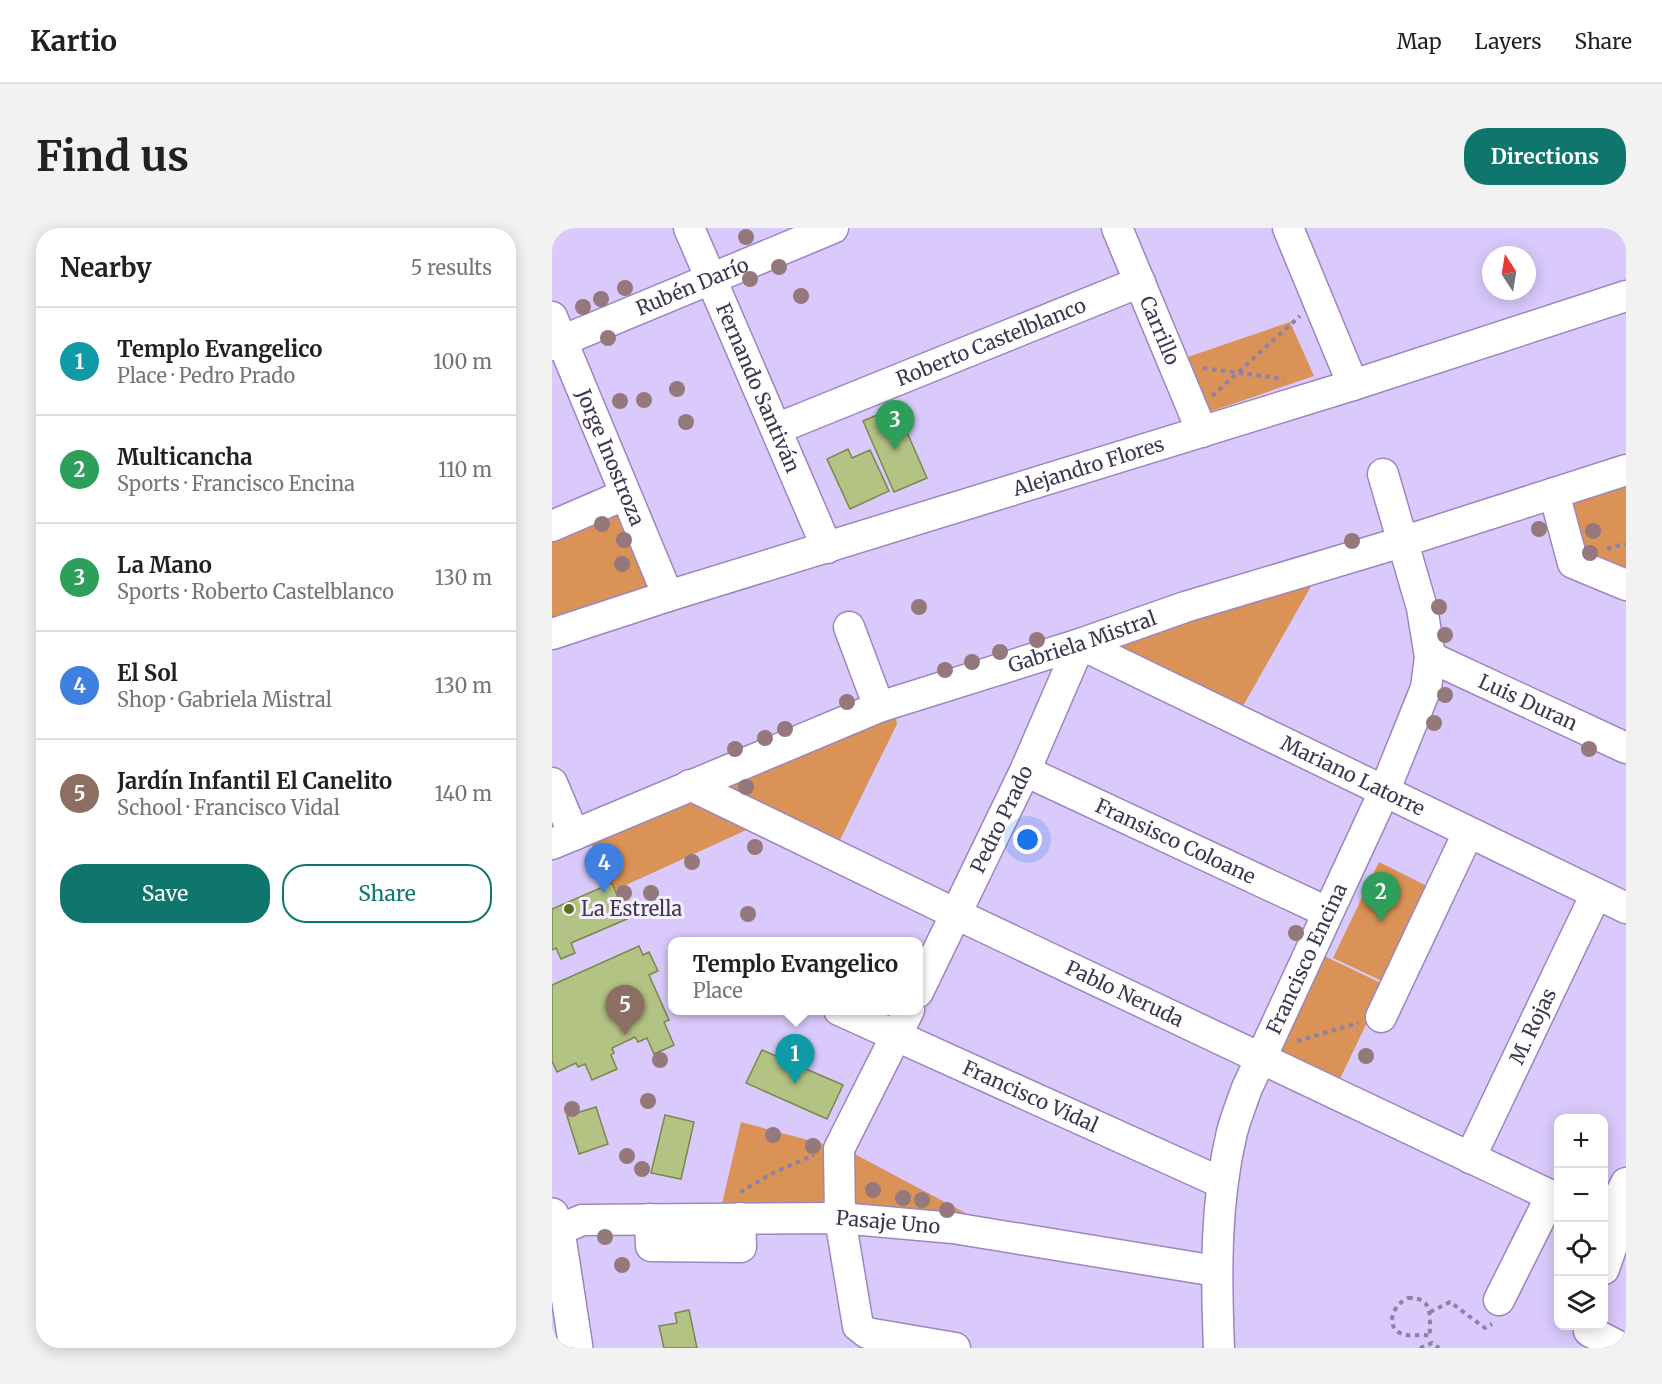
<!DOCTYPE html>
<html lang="en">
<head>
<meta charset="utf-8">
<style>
	body { margin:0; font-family:Merriweather,serif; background:#f2f2f2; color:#202124 }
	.controls { position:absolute; right:18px; bottom:18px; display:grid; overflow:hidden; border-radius:12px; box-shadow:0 3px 15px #0003 }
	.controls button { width:54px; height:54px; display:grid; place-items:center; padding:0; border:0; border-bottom:2px solid #e0e0e0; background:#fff; color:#202124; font:30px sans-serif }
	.compass { position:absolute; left:930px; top:18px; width:54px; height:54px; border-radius:50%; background:#fff; box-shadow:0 3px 15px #0003; rotate:348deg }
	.you { position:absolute; left:476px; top:612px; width:21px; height:21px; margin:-15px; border:4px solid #fff; border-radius:50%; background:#1a73e8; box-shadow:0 0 0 9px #1a73e833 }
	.badge { display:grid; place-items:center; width:39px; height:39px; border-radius:50%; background:#0f766e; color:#fff; font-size:20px; font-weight:700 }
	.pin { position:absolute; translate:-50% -50px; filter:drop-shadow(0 2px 3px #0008) }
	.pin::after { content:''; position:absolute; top:32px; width:21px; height:18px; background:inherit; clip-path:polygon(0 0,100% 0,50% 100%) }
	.popup { position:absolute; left:116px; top:709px; width:255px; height:78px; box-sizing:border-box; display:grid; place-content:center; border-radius:12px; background:#fff; filter:drop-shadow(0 2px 4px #0005); font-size:20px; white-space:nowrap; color:#757577 }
	.popup b { font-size:22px; color:#202124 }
	.popup::after { content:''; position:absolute; left:50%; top:100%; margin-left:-12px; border:12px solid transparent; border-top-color:#fff }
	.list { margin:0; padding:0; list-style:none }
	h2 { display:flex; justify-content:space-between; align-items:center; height:78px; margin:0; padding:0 24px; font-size:26px }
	h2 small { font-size:20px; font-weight:400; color:#757577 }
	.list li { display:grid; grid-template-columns:39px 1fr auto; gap:18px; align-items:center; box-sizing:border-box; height:108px; padding:0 24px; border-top:2px solid #e0e0e0 }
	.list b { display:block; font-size:22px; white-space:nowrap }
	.list p { margin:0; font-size:20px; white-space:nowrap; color:#757577 }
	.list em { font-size:20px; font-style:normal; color:#757577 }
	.actions { display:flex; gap:12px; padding:18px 24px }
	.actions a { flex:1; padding:14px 0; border:2px solid #0f766e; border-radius:24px; text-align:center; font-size:21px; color:#0f766e }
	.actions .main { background:#0f766e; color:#fff }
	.icon { flex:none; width:33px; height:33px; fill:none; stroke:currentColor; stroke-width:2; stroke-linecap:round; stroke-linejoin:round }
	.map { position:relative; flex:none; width:1074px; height:1120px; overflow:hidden; border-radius:24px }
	header { display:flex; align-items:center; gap:36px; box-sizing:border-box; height:84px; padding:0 30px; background:#fff; border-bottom:2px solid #e0e0e0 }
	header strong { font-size:28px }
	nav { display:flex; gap:33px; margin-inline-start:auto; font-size:21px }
	.intro { display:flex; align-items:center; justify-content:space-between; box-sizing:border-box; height:144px; padding:0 36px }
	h1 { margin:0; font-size:42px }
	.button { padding:15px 27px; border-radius:24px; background:#0f766e; color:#fff; font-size:21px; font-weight:700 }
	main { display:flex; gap:36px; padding:0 36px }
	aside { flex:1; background:#fff; border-radius:24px; box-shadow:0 3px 15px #0003 }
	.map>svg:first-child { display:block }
	.green { fill:#da9256 }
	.building { fill:#b3c384; stroke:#7a884c; stroke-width:1.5 }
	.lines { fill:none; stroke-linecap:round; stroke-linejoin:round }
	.minor-casing { stroke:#9b87c0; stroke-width:33 }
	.major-casing { stroke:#9b87c0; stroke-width:36 }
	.path { stroke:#8d81a6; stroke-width:4; stroke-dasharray:4.5 4.5; stroke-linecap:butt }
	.minor { stroke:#fff; stroke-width:30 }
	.major { stroke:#fff; stroke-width:33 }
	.tree { fill:#94787b }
	.poi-dot { fill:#606f1b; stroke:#f5f2fe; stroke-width:2 }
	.labels { text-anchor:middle; stroke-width:6; stroke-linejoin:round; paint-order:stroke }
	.street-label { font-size:20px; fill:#3f374f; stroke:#f5f2fe }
	.poi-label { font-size:20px; fill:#3f374f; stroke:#f5f2fe; text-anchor:start }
</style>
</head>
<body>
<header>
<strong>Kartio</strong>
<nav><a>Map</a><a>Layers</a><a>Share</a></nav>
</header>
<div class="intro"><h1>Find us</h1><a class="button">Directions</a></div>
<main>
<aside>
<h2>Nearby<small>5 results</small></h2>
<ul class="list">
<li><span class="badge" style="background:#0f9aa8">1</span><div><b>Templo Evangelico</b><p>Place · Pedro Prado</p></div><em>100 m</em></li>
<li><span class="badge" style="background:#2e9e5b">2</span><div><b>Multicancha</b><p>Sports · Francisco Encina</p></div><em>110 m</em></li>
<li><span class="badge" style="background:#2e9e5b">3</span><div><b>La Mano</b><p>Sports · Roberto Castelblanco</p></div><em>130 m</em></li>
<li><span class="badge" style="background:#3f7fe0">4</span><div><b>El Sol</b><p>Shop · Gabriela Mistral</p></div><em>130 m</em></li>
<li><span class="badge" style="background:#8d6e63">5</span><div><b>Jardín Infantil El Canelito</b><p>School · Francisco Vidal</p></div><em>140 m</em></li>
</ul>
<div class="actions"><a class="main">Save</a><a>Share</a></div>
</aside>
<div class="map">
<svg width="1074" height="1120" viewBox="0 0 1074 1120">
	<rect width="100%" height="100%" fill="#d9cafb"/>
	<path class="green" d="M738 94 762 148 651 186 627 132Z
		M1074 252V348L1027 325 1010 272Z
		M69 276 103 359 0 396V305Z
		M762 353 687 485 560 426 561 415Z
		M342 483 345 496 287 614 177 562 179 550Z
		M133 575 153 578 201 599 63 662 39 615Z
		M827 634 877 659 832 754 781 730Z
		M766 725 833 757 786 855 729 827 723 812Z
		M189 894 297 923 419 988 170 976Z"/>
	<path class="building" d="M344 179 375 250 342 264 311 193Z
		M296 221 300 230 318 222 337 263 298 281 275 231Z
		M60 655 75 691 19 715 23 725 9 731 4 720 0 722V681Z
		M87 718 91 727 97 724 106 743 97 747 117 792 112 794 122 817 102 826 95 810 86 814 83 809 60 820 62 825 59 827 65 841 40 852 33 836 26 839 24 835 5 844 0 833V757Z
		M210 822 291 857 275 891 194 855Z
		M44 879 56 916 27 926 15 888Z
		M113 887 142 894 129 951 99 945Z
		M137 1082 145 1120H112L107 1098 125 1095 123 1085Z"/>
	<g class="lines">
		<defs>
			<g id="minor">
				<path id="s1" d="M137 0 275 320"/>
				<path id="s2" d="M565 0 650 204"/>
				<path d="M736 0 801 157"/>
				<path id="s3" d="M0 89 116 368"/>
				<path id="s4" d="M0 117 281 0"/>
				<path id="s5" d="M224 201 588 54"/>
				<path d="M1002 265 1021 335 1074 357"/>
				<path d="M0 298 72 267"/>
				<path d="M297 399 327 479"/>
				<path id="s6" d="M0 406 116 368 801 157 1074 68"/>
				<path id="s7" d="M878 429 1074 520"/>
				<path id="s8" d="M473 543 775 684"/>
				<path d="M0 555 22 607"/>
				<path id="s9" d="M138 557 404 686 1006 971"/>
				<path id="s10" d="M0 616 327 479 528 416 633 379 850 314 1074 242"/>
				<path id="s11" d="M366 764 473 543 528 416 1074 680"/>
				<path id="s12" d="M287 782 670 955"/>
				<path d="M357 782 287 921 288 990 306 1098 315 1105 403 1120"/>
				<path d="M829 789 916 605"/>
				<path id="s13" d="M918 930 1044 666"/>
				<path d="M98 991 99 1018 189 1019 188 990"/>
				<path d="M1055 994 1074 955"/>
				<path id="s14" d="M0 1005 30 992 288 990 401 1000 664 1043"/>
				<path d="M1052 1041 1066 1000"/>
				<path d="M947 1072 999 968"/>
				<path d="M1038 1098 1037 1103 1064 1117"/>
				<path id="s15" d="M667 1120C664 1047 663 975 680 904 684 889 690 874 695 860L832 564 874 460 878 429 870 380 831 246"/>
			</g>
			<path id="major" d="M0 987 6 1003 24 1120"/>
		</defs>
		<use href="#minor" class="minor-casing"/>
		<use href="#major" class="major-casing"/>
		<path class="path" d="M651 140 732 151
			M660 168 748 88
			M1055 321 1068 317H1074
			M745 813 807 795
			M188 964 221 945 262 927
			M856 1070C883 1069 877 1090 878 1108 868 1105 857 1110 848 1105 832 1096 843 1075 856 1070Z
			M878 1084 898 1074 933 1100 940 1096
			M868 1120 880 1115 887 1120"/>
		<use href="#minor" class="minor"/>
		<use href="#major" class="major"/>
	</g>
	<g class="tree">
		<circle cx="194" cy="9" r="8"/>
		<circle cx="227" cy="39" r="8"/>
		<circle cx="198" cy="51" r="8"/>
		<circle cx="73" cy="60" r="8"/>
		<circle cx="249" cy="68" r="8"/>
		<circle cx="49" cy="71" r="8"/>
		<circle cx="31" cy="79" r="8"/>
		<circle cx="56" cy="110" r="8"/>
		<circle cx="125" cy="161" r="8"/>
		<circle cx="92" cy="172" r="8"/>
		<circle cx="68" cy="173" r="8"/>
		<circle cx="134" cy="194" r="8"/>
		<circle cx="50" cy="296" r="8"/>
		<circle cx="987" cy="301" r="8"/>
		<circle cx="1041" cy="303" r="8"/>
		<circle cx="72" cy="312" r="8"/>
		<circle cx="800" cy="313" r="8"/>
		<circle cx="1038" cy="325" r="8"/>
		<circle cx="70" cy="336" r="8"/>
		<circle cx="367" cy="379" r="8"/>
		<circle cx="887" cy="379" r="8"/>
		<circle cx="893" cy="407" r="8"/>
		<circle cx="485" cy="412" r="8"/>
		<circle cx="448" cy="424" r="8"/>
		<circle cx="420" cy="434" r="8"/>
		<circle cx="393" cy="442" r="8"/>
		<circle cx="893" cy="467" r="8"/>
		<circle cx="295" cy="474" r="8"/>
		<circle cx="882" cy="495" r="8"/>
		<circle cx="233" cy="501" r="8"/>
		<circle cx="213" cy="510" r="8"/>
		<circle cx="183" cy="521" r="8"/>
		<circle cx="1037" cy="521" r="8"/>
		<circle cx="194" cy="559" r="8"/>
		<circle cx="203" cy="619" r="8"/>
		<circle cx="52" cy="625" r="8"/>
		<circle cx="140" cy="634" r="8"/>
		<circle cx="72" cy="665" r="8"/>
		<circle cx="99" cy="665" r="8"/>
		<circle cx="196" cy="686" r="8"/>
		<circle cx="744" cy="705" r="8"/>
		<circle cx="814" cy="828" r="8"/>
		<circle cx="108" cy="832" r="8"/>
		<circle cx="96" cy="873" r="8"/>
		<circle cx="20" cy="881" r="8"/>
		<circle cx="221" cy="907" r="8"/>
		<circle cx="261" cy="918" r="8"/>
		<circle cx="75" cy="928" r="8"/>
		<circle cx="90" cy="941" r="8"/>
		<circle cx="321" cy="962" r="8"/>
		<circle cx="351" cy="970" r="8"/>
		<circle cx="370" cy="972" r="8"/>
		<circle cx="395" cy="982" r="8"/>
		<circle cx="53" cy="1009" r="8"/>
		<circle cx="70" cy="1037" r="8"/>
	</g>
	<circle class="poi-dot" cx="17" cy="681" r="6"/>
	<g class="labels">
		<g class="street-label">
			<text dy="7" stroke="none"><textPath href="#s4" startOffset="152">Rubén Darío</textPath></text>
			<text dy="7" stroke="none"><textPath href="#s2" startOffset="111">Carrillo</textPath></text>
			<text dy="7" stroke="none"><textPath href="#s5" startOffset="232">Roberto Castelblanco</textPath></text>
			<text dy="7" stroke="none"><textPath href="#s1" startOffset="174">Fernando Santiván</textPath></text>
			<text dy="7" stroke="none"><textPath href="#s3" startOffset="152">Jorge Inostroza</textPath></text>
			<text dy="7" stroke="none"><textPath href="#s6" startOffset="562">Alejandro Flores</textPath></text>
			<text dy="7" stroke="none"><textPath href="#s10" startOffset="568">Gabriela Mistral</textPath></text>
			<text dy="7" stroke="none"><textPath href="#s7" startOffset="108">Luis Duran</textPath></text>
			<text dy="7" stroke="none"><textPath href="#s11" startOffset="687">Mariano Latorre</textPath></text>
			<text dy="7" stroke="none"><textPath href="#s11" startOffset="192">Pedro Prado</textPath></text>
			<text dy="7" stroke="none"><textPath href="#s8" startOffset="166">Fransisco Coloane</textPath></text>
			<text dy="7" stroke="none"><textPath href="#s15" startOffset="406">Francisco Encina</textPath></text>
			<text dy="7" stroke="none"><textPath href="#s9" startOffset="482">Pablo Neruda</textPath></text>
			<text dy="7" stroke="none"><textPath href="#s13" startOffset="146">M. Rojas</textPath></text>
			<text dy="7" stroke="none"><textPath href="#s12" startOffset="210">Francisco Vidal</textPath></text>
			<text dy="7" stroke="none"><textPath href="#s14" startOffset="339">Pasaje Uno</textPath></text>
		</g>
		<g class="poi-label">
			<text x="29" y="688">La Estrella</text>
		</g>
	</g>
</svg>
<div class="controls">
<button>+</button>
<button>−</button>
<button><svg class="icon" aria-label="locate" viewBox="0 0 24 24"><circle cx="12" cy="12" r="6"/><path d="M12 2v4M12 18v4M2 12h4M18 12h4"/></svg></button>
<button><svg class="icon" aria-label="layers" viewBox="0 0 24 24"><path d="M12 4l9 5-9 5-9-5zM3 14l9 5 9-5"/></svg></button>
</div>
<svg class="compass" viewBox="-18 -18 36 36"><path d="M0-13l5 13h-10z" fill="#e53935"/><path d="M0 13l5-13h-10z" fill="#757577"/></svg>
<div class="you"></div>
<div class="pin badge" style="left:243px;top:856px;background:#0f9aa8">1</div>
<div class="popup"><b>Templo Evangelico</b>Place</div>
<div class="pin badge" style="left:829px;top:694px;background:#2e9e5b">2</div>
<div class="pin badge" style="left:343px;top:222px;background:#2e9e5b">3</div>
<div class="pin badge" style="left:52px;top:665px;background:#3f7fe0">4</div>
<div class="pin badge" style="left:73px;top:807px;background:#8d6e63">5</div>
</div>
</main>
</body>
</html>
